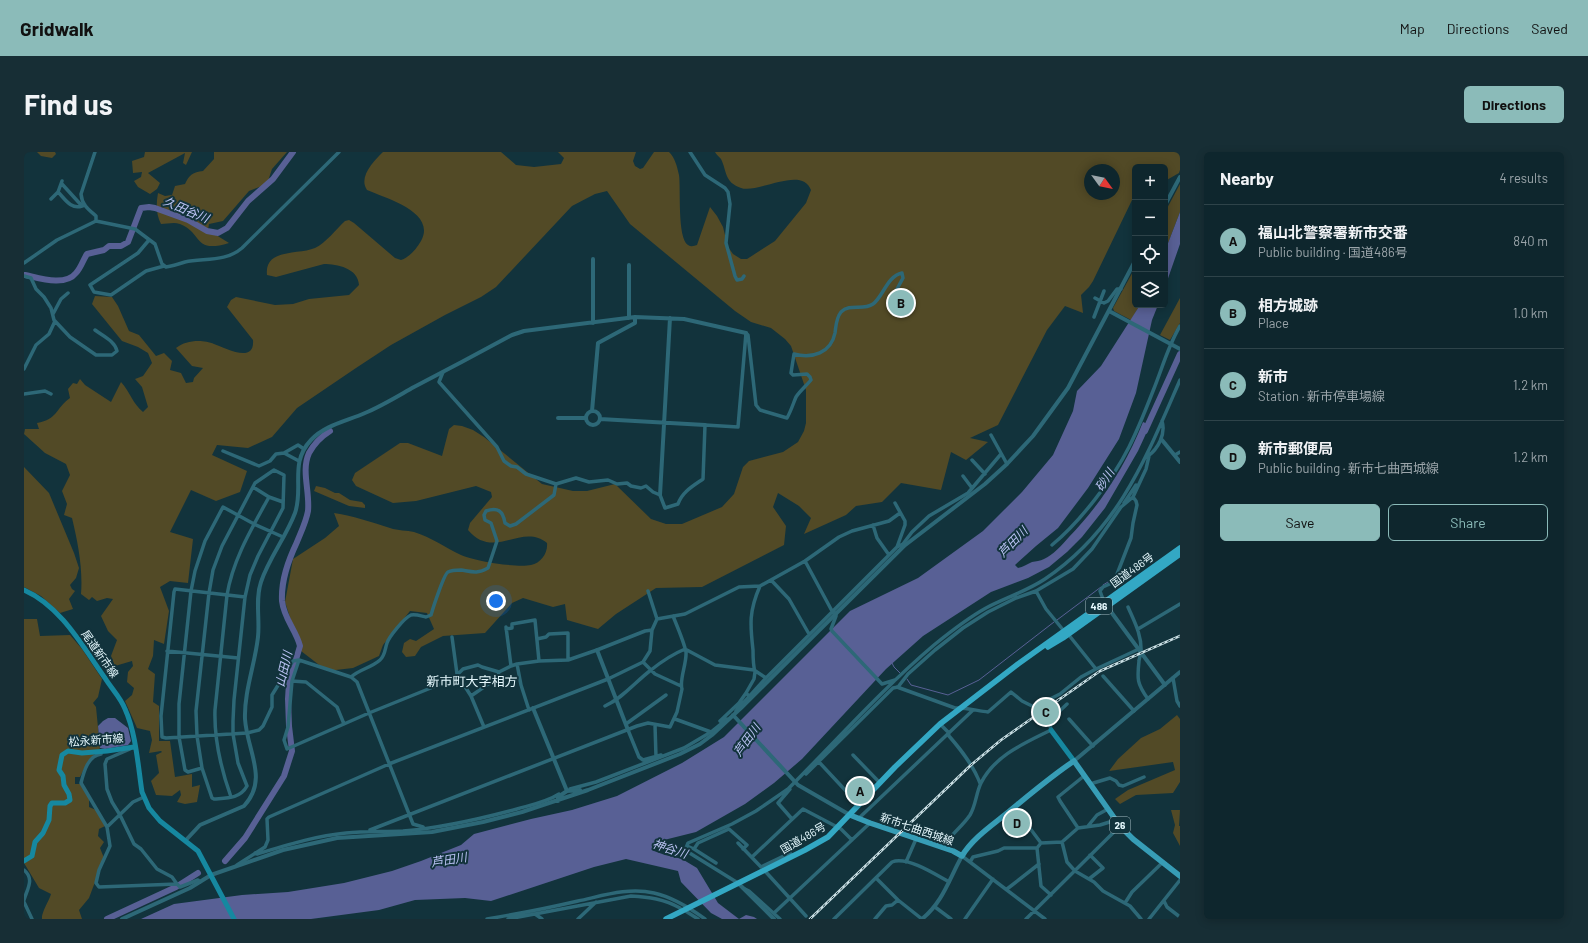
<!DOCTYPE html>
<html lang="en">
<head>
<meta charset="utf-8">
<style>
	body { margin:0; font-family:Barlow,"Noto Sans JP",sans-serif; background:#172e35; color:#f1f3f6 }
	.controls { position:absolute; right:12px; top:12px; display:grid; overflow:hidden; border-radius:6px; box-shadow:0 2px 10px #0003 }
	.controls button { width:36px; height:36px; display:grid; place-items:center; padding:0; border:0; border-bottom:1px solid #2e4349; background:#0e262d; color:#f1f3f6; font:20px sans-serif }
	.compass { position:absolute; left:1060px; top:12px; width:36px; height:36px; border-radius:50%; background:#0e262d; box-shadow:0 2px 10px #0003; rotate:123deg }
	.you { position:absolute; left:472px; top:449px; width:14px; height:14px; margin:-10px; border:3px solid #fff; border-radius:50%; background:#1a73e8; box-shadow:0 0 0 6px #1a73e833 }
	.badge { display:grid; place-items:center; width:26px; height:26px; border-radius:50%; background:#8bbbb9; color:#111; font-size:13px; font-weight:700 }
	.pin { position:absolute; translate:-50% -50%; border:2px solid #fff; box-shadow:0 1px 4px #0006 }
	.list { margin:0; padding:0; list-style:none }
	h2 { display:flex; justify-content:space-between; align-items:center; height:52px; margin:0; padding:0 16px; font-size:17px }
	h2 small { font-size:13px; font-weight:400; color:#9ba5aa }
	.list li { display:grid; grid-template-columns:26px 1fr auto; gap:12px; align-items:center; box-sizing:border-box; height:72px; padding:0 16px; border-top:1px solid #2e4349 }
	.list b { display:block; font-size:15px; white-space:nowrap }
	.list p { margin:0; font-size:13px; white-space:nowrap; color:#9ba5aa }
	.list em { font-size:13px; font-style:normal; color:#9ba5aa }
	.actions { display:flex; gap:8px; padding:12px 16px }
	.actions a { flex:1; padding:9px 0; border:1px solid #8bbbb9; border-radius:6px; text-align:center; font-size:14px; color:#8bbbb9 }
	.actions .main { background:#8bbbb9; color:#111 }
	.icon { flex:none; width:22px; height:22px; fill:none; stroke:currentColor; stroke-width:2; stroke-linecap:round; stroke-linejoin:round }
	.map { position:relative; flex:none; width:1156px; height:767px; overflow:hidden; border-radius:6px }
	header { display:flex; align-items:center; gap:24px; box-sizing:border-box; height:56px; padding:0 20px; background:#8bbbb9; color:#111 }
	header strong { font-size:19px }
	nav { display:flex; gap:22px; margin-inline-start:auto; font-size:14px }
	.intro { display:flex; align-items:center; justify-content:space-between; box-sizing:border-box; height:96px; padding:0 24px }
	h1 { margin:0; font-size:28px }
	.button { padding:10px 18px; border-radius:6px; background:#8bbbb9; color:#111; font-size:14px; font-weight:700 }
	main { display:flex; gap:24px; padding:0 24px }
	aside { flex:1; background:#0e262d; border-radius:6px; box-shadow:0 2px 10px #0003 }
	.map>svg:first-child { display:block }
	.green { fill:#524a26; fill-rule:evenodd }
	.water { fill:#586095 }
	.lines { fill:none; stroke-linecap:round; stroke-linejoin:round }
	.stream { stroke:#586095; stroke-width:1 }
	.river { stroke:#586095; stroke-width:6 }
	.minor { stroke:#2d6877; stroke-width:3.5 }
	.tertiary { stroke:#2d6877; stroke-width:4 }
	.secondary { stroke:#1688a0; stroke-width:5 }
	.primary { stroke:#379db6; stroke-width:5.5 }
	.trunk { stroke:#33a8c4; stroke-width:5.5 }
	.rail-casing { stroke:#cadfe4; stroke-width:2.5 }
	.rail { stroke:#12333c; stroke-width:1; stroke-dasharray:3; stroke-linecap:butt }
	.labels { text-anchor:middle; stroke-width:4; stroke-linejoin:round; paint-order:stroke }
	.shield { fill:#12333c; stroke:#a6bec4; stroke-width:1 }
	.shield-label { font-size:10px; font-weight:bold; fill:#e6f9fe }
	.street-label { font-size:11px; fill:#e6f9fe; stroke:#12333c }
	.water-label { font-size:12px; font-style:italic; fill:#bcc4f5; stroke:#12333c }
	.quarter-label { font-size:13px; fill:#e6f9fe; stroke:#12333c }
</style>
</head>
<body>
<header>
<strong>Gridwalk</strong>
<nav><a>Map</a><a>Directions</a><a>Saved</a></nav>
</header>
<div class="intro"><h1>Find us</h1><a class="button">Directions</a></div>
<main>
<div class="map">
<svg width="1156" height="767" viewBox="0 0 1156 767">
	<rect width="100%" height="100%" fill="#12333c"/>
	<path class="green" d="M13 0H31L32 2 28 6 17 4Z
		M121 0H168L162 13 159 11 161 1 124 21 136 31 133 37 126 42 114 35 110 29 117 25 118 20 109 21 108 9 120 5Z
		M190 0H263L248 17 243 32 225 39 199 69 185 72 184 78 205 91C169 102 179 81 156 72 150 70 143 72 137 72 132 62 132 52 134 41L141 44 148 43 151 34 161 32C165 23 169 20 179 19L190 7Z
		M359 0H477L492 13 510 15 537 12 540 6 534 0H612L609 9 611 14 616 17 619 16 630 0H645C651 6 653 14 655 23 657 36 653 86 664 93 667 95 670 94 673 93L686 55 693 64 699 75 704 95 709 102 717 107H723L751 89 782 51 787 38C778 13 734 42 717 36 700 30 703 19 697 7 695 5 692 2 691 0H1156V18L1155 21 1141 29V15H1111V45L1109 46 1069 129 1065 135 1057 143 1059 161 1041 154 1023 178 974 273 946 286 964 290 942 308 927 300 917 338 877 331 858 350 832 354 822 363 780 382 787 366 775 354 754 341 749 355 762 374 760 393 678 435 632 436 592 462 574 477 543 468 541 452 529 455 499 446 488 451 461 481 419 484 397 495 391 504 382 505 378 500 380 491 386 487 392 489 410 477 403 461 386 459 359 493 355 504 329 516 303 519 277 499 261 450 269 407 301 386 315 374 310 361C330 364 347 370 366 376 374 379 383 378 390 380 407 385 422 396 437 403 450 409 493 416 507 413 517 411 524 401 523 391 498 370 470 409 444 378L446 371 468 345 467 340 452 334 392 349 369 351 332 334 328 328 331 321 376 291H384L418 304 425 277 430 273 438 274 449 278 460 285 518 332 549 339H563L591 332 627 367 642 372H658L698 355 710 342 719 315 725 309 759 300 774 290 780 279 782 271V238L767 194 761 187 747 176 727 170 711 159 606 72 583 39 571 42 548 54 472 135 457 145 421 163 367 193 332 216 273 256 248 285 224 296 193 293 188 303 223 319 216 340 192 349 167 338 146 380 169 387 164 431 146 429 136 435 145 459 140 492 130 488 129 504 124 517 131 522 129 550 135 554V589H146L151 625 168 622V635L176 633 173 650 161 652 153 650 157 643 156 638 148 644 132 643 127 629 135 621 132 603 138 600 137 599 125 601 128 588 126 579 113 576 101 549 108 543 110 536 103 530 104 520 109 514 108 509 91 514 87 504 93 488 84 479 77 464 89 447 83 446 73 449 68 445 65 448 57 442C59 417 54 391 48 366L40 363 43 352 38 339 46 323 42 312 21 301 0 282 1 277H15L13 271C34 267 31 257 46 246L44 237 49 231 53 232 56 227 61 233 87 250 97 230C106 240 109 252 119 260L124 255 118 235 111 227 119 224 128 211 124 201 114 195 98 189 68 152 71 144 88 145 94 154 105 179 115 183 132 204 140 201 148 209 146 218 157 221 162 231 169 230 170 226 179 216 168 214 152 196C159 191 165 189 175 189 179 189 186 190 190 192 200 195 231 213 229 188L203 155 207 148 212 145 251 153 269 152 285 147 325 143 335 133C334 116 313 112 300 112L252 125 243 123C240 96 275 103 291 96 302 91 312 77 321 69L325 68 330 71 371 106 377 108C386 105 392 97 397 89 413 60 361 46 343 38 334 25 350 9 359 0ZM1066 18H1090V42H1066Z
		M1156 32V60L1141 99V60Z
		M1111 116V153H1116L1107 168 1090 159 1089 156Z
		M1156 146V171L1146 188 1136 183Z
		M0 315 25 341 50 401 55 416 52 426 46 433 48 437 51 439 45 447 49 457 36 461 17 444 0 435Z
		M292 334 301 336 311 341H315L326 348 338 350 341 353V356L325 354 290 339Z
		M0 467H13L16 484 46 483 58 497 78 527 74 545 69 551 72 555 76 596 63 611 56 625H51V632H58L65 643V655L72 658 81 674 75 677 74 684 80 690 76 696 80 706 65 746 55 758 58 767H18C17 761 25 749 27 742L15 736 0 711Z
		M1153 563 1156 567V630L1149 641 1112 643 1096 652 1091 647 1104 638 1151 618 1149 610 1085 619 1094 607 1117 586 1136 577Z
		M1147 658H1156L1155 674H1156V694L1149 681 1151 673Z"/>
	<path class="water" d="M1156 60V92L1141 135V99Z
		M1116 153H1134L1128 168 1112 241 1095 287 1064 336 1034 376 1012 394 991 413 994 416C999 415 1003 412 1008 410 1012 409 1016 409 1020 407 1029 403 1038 393 1045 385 1077 352 1102 313 1119 270L1126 273 1114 299 1081 356 1058 385 1043 400 1025 415 1004 426 967 440 899 484 862 517 778 607 750 631 721 652 672 680 632 690 629 695 630 699 641 703 658 707 673 716 694 751 715 767 722 763 730 765 733 767H698L687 761 657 730 654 719 602 707 570 715 467 749 441 746 391 748 355 758 287 767H117L150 752 218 743 264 740 320 731 368 719 397 709 437 693 450 682 507 667 548 658 593 644 658 611 700 585 826 459 894 426 959 379 998 340 1029 303 1049 259 1053 239 1077 214Z
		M84 566H91L104 576 107 589 104 593 81 597 76 596 74 574 79 569Z"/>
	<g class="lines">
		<path class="stream" d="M1079 433 1089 427
			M1033 468 1077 435
			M868 511 870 515 876 521
			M883 527 887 533 924 543 955 528 1030 470"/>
		<path class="river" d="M1 123C15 126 41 135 52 121 57 116 59 108 63 102L80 98 85 94H97L104 90 117 56 125 55 131 56 164 68 183 79 194 81 203 76 224 49 249 27 269 0
			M1121 279 1156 202
			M201 709 221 686 260 624 268 599 265 574 264 547 265 531 276 494C272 478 260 467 258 449 257 428 264 409 273 390 277 380 282 370 284 359 286 339 277 319 285 301 290 292 298 284 306 279
			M83 767 152 735 174 721"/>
		<path class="minor" d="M71 0 57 42C58 53 64 57 72 64V69
			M666 0 681 23 701 36 704 40 706 52 702 91 711 124 713 128 718 127 720 124
			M38 32 58 54 61 53
			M34 40C41 47 47 58 58 54
			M27 47 34 40 38 29
			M125 88 114 101 66 133 70 140 87 143 122 119 140 114
			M0 111 33 88 72 69 111 77 131 92 138 112 142 115C149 114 155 112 161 110 180 106 202 110 218 96L315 0
			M0 124 7 126 12 137 20 145 27 156 30 168 46 185 72 203H88L93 199C91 189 79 184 71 178
			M1071 146 1080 151 1084 149 1093 137H1097
			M29 162 37 147 44 141
			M1070 165 1080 139
			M722 181 724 183 732 253 736 258 763 266C767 259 769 252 772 245 776 239 782 234 787 228L786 225 783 222 769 223 767 221 770 202C788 207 807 201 811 181 812 174 812 166 817 160 826 151 839 159 849 152 859 145 863 124 878 121L879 126 873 137V144
			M0 217 12 193 25 182 31 169
			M419 220 415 230 473 295 480 309 487 314 493 315 502 322 532 332
			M0 242 21 239 27 242
			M967 283 983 312
			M199 299 235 314 246 309 252 302 260 301 274 293 280 297
			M260 301 275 309
			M1151 303 1156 300
			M1124 304C1134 297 1142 282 1138 269
			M948 308 961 322
			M250 318 260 323 259 356 234 404 226 423 221 445 210 548 209 569V582L214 611 223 634C216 647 202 646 190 647L188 646 178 616 173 584 172 559 185 441 189 418 198 394 231 331Z
			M939 324 948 336
			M229 335 245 345 259 350
			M871 351 881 369V373L873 395
			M1100 351 1112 333
			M849 373 853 386 865 403
			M1028 393C1056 370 1089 327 1105 295 1114 277 1122 257 1129 239 1138 217 1144 194 1156 174
			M880 394 879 392 888 380 905 364 944 341 977 302
			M781 409 808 459
			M747 428 765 447 785 482
			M1012 439 1022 457 1040 479
			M221 445 151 437 150 440 137 564 138 585 142 586 223 581 235 578 239 574 248 555V543L269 509 275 508 327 525 333 530 389 672 399 675
			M1080 450 1076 439 1079 435 1090 430 1107 386 1109 371 1113 353 1112 349 1109 345
			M1104 455C1110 469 1118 483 1117 500 1117 503 1115 506 1115 509 1113 527 1113 532 1124 547
			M810 461H812V464L807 477 808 479 858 532 871 528
			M633 467 661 462 715 435 736 434 781 409 815 385 828 379 865 369 876 361
			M482 475 487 514
			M482 477 488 476V472L511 468 515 509
			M1114 477 1156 452
			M1044 482 1072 517
			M428 485 433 522 447 544 460 575
			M513 487 522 485 525 482 544 481V508
			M143 499 214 506
			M275 508 268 529 264 575 260 588 263 597 345 561 429 527 439 517 454 513 458 515 475 520 487 514 493 512 515 509 544 508 573 498 621 479 628 478 633 467 624 439
			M619 510 626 499 628 478
			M493 512 497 533 505 558
			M1079 524 1110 559
			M327 525C336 517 347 516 356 508 361 504 361 497 363 491 365 485 380 466 387 463 392 462 397 464 402 465L407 463C409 456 420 422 424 420 428 418 433 418 437 418 449 420 453 422 464 416L473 389 467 371 461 368 460 363 462 359C474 355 479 359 481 371L486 374 492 372 530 343 532 332 552 326 565 330 584 328 593 332 603 331 607 334 617 336 622 334 629 340 636 343 641 356 654 352C658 340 669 334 679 327L681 273 714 275 722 181
			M1149 526 1153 549 1156 554
			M268 529 282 530 313 555 320 572
			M873 535 931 556C940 555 954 559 964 560L987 540 998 549 1010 555 1036 542 1057 525 1072 517 1115 497
			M447 544 473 526 475 520
			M725 544 722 541 730 527 731 520C729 513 729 506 729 498 726 472 725 459 736 434
			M581 554C599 546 611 530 627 518 637 510 649 502 661 497L691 513 730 518 742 526
			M712 559 742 526 873 395 879 392
			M651 567 687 580
			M1045 567 1069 594
			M696 569 715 551 722 541
			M602 572 642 543
			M916 572 924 580 925 584C938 599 949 613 956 631
			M631 573 632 605
			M604 578 615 605 619 608 637 603
			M106 597 83 607 81 612 83 637 88 650 96 663 110 692 117 697 133 717 148 725 153 732 156 735 174 728 176 730
			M77 602C64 604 60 619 57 631L83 675
			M829 603 856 631
			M795 610 835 653
			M178 616 164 620 161 618 155 585V552L167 439 171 419 181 389 199 355 230 372 259 385
			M782 622 869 536 874 535 884 522 911 498 939 476 964 460 992 446 1012 439 1049 417 1068 397 1097 355 1109 345 1122 317 1125 304
			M1066 632 1086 626 1092 629 1095 633 1099 634 1120 625
			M546 637 572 630 660 596 687 580 703 567
			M766 637 754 651 768 667
			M120 645 109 650 83 675 86 694 75 718 72 731 75 735 153 732
			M207 645C197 617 190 589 191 558L203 443C209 407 228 376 245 345
			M990 655 1017 691 1013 696 1017 734 1027 743
			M834 667 948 559
			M1064 674 1073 663 1084 657
			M1054 676 1036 649 1034 645 1060 624
			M346 678 613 574 624 571 646 575 653 560 658 537C655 528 663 511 662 500 660 490 653 474 649 464
			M1038 690 1043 710 1051 719 1070 730 1079 739 1106 754 1117 767
			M714 691 737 715 766 701 769 704
			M1017 691 1038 690 1054 676 1076 673 1092 668
			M663 694 670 697 674 691 705 677 723 693 719 697
			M918 696C926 683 938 675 946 663 952 653 952 641 957 631 971 603 1001 591 1027 578L1025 569 1043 552
			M670 697 692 711
			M231 701 233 702C263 693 291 684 322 681 341 679 360 680 379 679 418 676 456 667 493 657 507 653 523 650 535 642
			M938 704 1021 767
			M728 705 779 657 817 677 828 688
			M882 710 892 687
			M946 710 949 705 974 699 980 696H1013
			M213 713 241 695 244 688 243 667 245 665 365 612 584 527 619 510 631 522 657 534
			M0 718C11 727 3 737 0 748
			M740 718 782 764
			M852 726 874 748 898 767
			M1065 727 1079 716 1066 703
			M714 731 664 700 662 696 664 691 708 672 732 659 764 637C812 589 858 537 910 493 926 480 944 466 962 456 981 446 1003 439 1021 427 1095 377 1122 306 1156 228
			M719 736 725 739 756 767
			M983 737 1015 712
			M1140 749 1143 755 1156 765
			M0 750 8 767
			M1101 751 1108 740 1139 710
			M911 755 927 767
			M663 760 674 767
			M750 761 846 671
			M511 762 518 767
			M463 767C493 762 524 756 554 749 578 744 604 735 630 741 648 745 666 756 681 767
			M484 767 607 744C625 745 640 747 656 756
			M554 767 572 750
			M810 767 868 710C883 704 911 722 925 730
			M851 767 862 754 868 753 874 748
			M941 767 969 727
			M1002 767 1096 674
			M1125 767 1156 728"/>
		<path class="tertiary" d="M1141 53 1156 25
			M569 107V171
			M1085 159 1156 197
			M605 166V113
			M568 259 574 191 611 171V165
			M562 266a7 7 0 1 1 14 0a7 7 0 1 1-14 0Z
			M534 266H562
			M576 267 681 273
			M1138 288 1156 310
			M636 343 646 166
			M1082 453 1141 533
			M573 498 604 578
			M509 556 543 639
			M709 563 774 633 826 663
			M1050 609 1156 520
			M534 649V645L543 639 556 638
			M162 688 176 673 220 654C245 627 223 599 221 567 220 540 231 512 234 485 236 467 231 447 237 430 245 406 262 385 271 361 280 336 265 311 287 288 301 273 323 269 341 261 358 254 374 244 390 235 423 218 455 201 488 183L500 179 611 165 660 167 722 181
			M714 731 750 767
			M98 767 166 736 187 723 259 698 313 686 408 680 459 670 498 660 564 638 656 602 676 592 688 583 717 556 880 394 961 332 983 312 1009 284 1044 236 1111 109
			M898 767C919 750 925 727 938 704"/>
		<path class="secondary" d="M0 438C37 454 59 495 81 526 87 536 97 546 101 557 112 581 114 614 118 640L125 656 136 669 174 699 210 767
			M1027 578 1050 609
			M0 709 8 704 11 690 19 681 25 668 26 654 28 651H41L46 648 45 642 40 633 39 624 35 618 38 603 44 599 58 601 83 599 110 595"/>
		<path class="primary" d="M826 663 846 671 929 699 938 704C948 687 967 674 982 662 1004 644 1026 625 1050 609L1096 674 1109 687 1156 724"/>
		<path class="trunk" d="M1024 495 1039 486 1156 402
			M642 767 781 698 804 685 871 615 916 572 994 512 1156 396"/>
		<defs>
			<path id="rail" d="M1033 549 1076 519 1156 484
				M786 767 947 613 977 588 1037 546"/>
		</defs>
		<use href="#rail" class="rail-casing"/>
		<use href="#rail" class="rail"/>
	</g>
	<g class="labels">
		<g class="shield">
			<rect x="1062" y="446" width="26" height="16" rx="3"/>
			<rect x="1086" y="665" width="20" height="16" rx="3"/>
		</g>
		<g class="shield-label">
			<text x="1075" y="458">486</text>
			<text x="1096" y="677">26</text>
		</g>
		<g class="street-label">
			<text transform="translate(1108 418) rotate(-36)" y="4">国道486号</text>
			<text transform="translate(76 502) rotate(55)" y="4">尾道新市線</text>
			<text transform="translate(72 588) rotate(-4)" y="4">松永新市線</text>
			<text transform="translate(893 677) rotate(19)" y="4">新市七曲西城線</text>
			<text transform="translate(779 686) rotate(-30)" y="4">国道486号</text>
		</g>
		<g class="water-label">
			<text transform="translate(162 58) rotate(23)" y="4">久田谷川</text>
			<text transform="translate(1081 328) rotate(-57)" y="4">砂川</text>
			<text transform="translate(989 390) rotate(-46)" y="4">芦田川</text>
			<text transform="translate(260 517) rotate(-77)" y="4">山田川</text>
			<text transform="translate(723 588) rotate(-54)" y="4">芦田川</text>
			<text transform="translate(646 697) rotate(18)" y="4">神谷川</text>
			<text transform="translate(425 708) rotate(-9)" y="4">芦田川</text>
		</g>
		<g class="quarter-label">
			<text x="448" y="534">新市町大字相方</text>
		</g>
	</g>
</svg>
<div class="controls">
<button>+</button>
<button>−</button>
<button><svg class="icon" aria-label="locate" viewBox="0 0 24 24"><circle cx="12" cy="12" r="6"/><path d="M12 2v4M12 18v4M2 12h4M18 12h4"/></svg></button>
<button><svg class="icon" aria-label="layers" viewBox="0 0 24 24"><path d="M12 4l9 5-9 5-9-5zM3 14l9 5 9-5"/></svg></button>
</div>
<svg class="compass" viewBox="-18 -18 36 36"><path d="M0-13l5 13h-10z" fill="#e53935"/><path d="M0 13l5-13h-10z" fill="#9ba5aa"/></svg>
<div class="you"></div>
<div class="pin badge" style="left:836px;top:639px">A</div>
<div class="pin badge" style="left:877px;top:151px">B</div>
<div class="pin badge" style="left:1022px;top:560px">C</div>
<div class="pin badge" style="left:993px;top:671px">D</div>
</div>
<aside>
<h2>Nearby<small>4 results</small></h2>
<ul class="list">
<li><span class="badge">A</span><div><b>福山北警察署新市交番</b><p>Public building · 国道486号</p></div><em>840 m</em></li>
<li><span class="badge">B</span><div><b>相方城跡</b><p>Place</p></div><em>1.0 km</em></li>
<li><span class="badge">C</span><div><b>新市</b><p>Station · 新市停車場線</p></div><em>1.2 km</em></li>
<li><span class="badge">D</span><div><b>新市郵便局</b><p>Public building · 新市七曲西城線</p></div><em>1.2 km</em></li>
</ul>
<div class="actions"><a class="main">Save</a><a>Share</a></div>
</aside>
</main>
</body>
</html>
